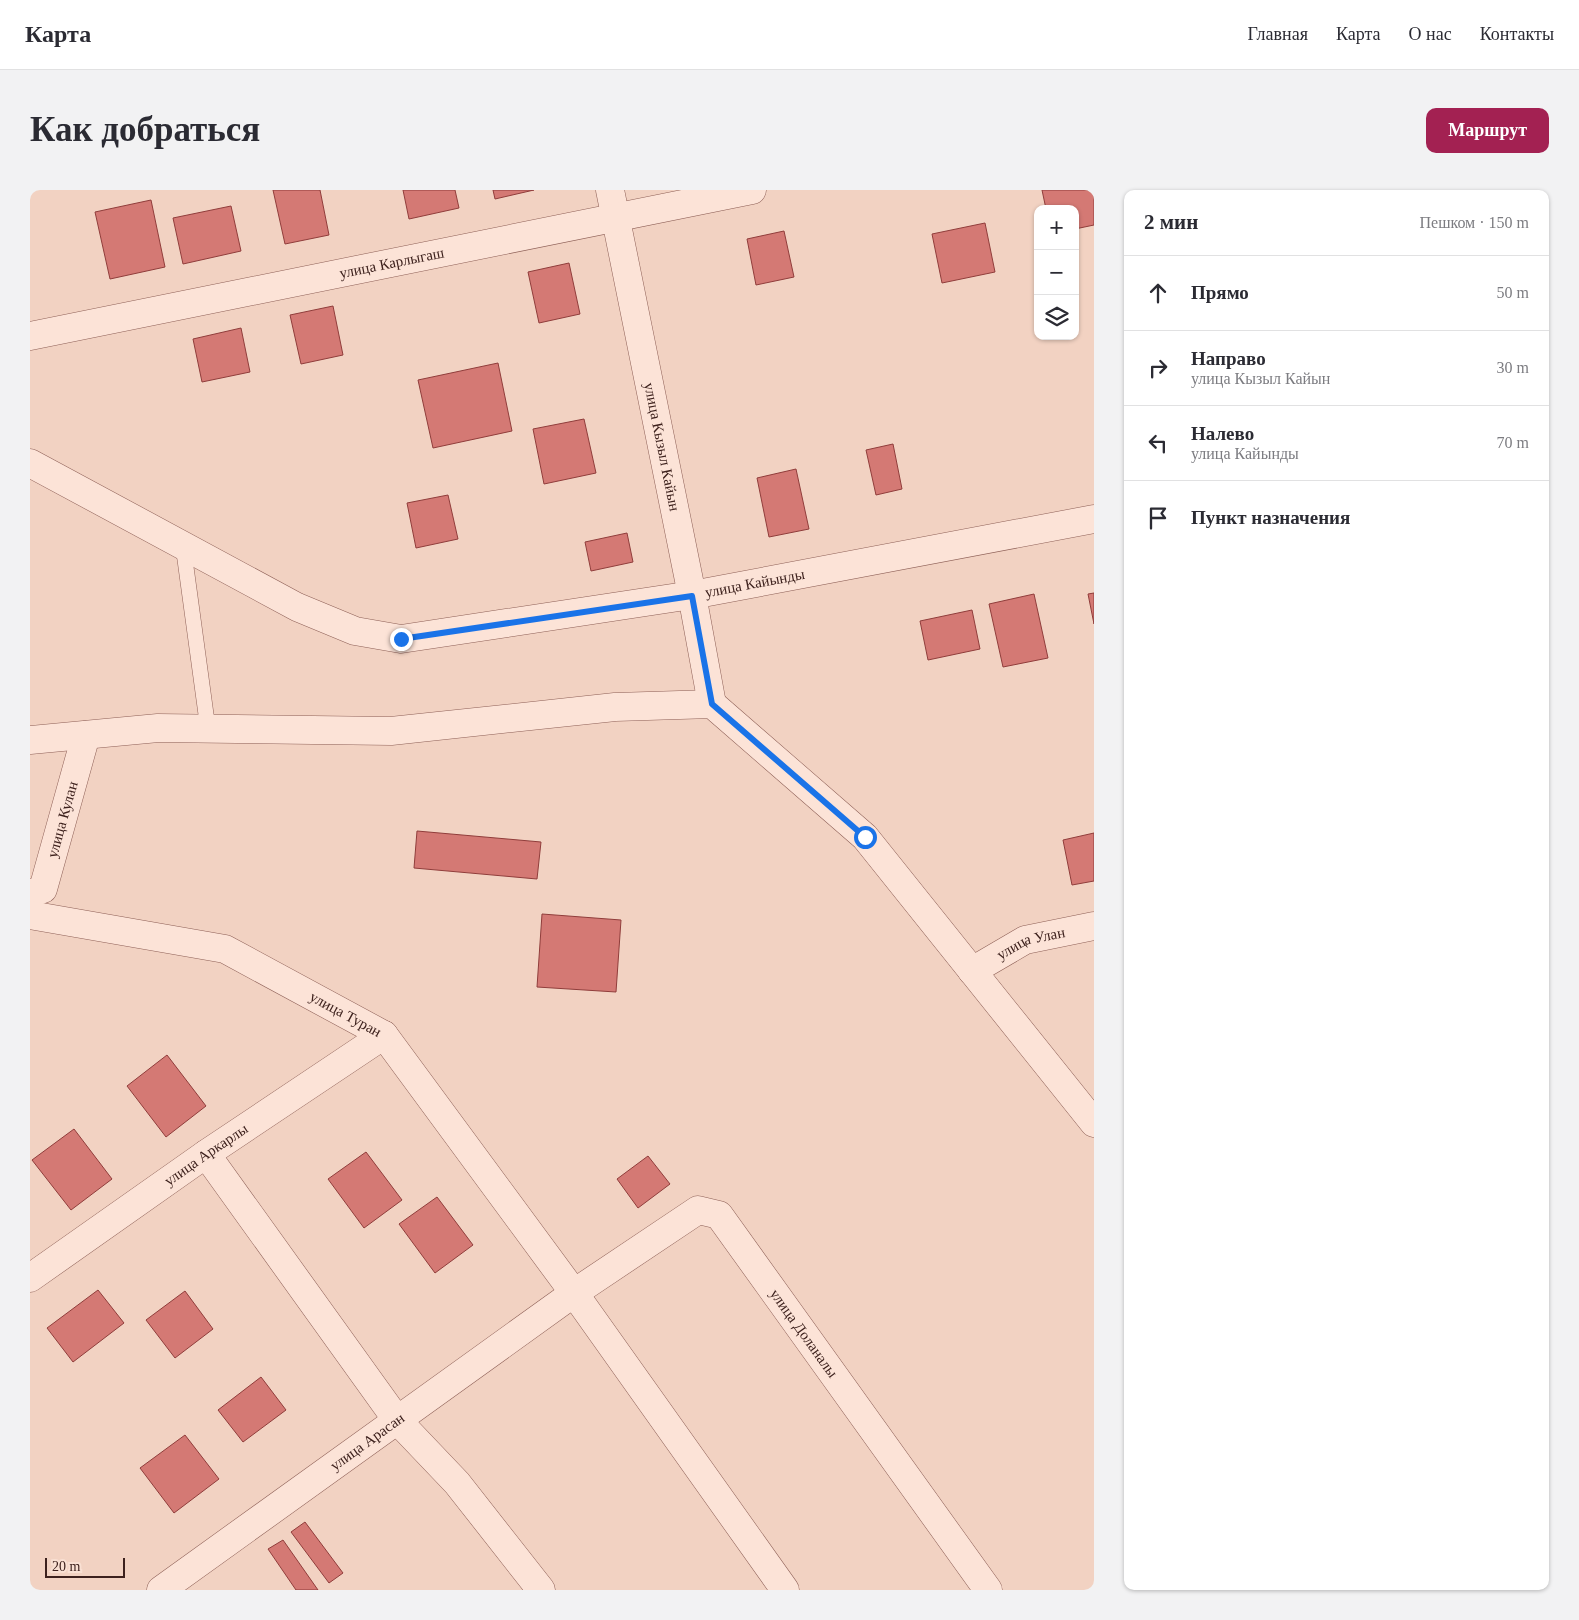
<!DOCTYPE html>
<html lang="ru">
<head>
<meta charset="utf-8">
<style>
	body { margin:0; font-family:Georgia,serif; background:#f2f2f3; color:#2b2b33 }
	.controls { position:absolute; right:15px; top:15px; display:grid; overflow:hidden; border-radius:10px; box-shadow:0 1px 4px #0004 }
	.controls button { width:45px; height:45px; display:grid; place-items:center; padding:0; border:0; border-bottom:1px solid #e1e1e2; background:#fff; color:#2b2b33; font:25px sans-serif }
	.scale { position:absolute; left:15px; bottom:12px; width:80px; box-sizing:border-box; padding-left:5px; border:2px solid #3d211d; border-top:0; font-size:14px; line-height:18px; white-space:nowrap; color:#3d211d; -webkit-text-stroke:4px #f9e0d3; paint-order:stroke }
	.stop { position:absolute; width:15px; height:15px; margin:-11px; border:4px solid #1a73e8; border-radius:50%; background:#fff }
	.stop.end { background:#1a73e8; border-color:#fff; box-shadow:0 1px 5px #0008 }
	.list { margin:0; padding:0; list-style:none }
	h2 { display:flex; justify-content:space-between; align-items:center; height:65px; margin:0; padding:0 20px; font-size:21px }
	h2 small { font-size:16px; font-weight:400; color:#7c7c81 }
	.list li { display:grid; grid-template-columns:32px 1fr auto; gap:15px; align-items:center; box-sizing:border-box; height:75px; padding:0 20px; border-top:1px solid #e1e1e2 }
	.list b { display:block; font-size:19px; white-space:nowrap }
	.list p { margin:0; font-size:16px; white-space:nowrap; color:#7c7c81 }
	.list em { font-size:16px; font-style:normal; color:#7c7c81 }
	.icon { flex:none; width:28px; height:28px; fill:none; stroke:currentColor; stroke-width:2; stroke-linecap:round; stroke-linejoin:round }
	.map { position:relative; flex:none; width:1064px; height:1400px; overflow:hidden; border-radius:10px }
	header { display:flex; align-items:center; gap:30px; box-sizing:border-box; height:70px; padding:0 25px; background:#fff; border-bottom:1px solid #e1e1e2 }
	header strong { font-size:24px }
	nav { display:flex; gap:28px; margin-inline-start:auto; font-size:18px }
	.intro { display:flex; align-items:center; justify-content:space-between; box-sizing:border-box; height:120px; padding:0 30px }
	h1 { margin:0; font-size:35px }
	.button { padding:12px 22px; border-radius:10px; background:#a32152; color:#fff; font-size:18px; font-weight:700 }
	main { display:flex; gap:30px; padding:0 30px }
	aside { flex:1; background:#fff; border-radius:10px; box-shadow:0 1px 4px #0004 }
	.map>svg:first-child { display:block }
	.building { fill:#d47974; stroke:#903d3b }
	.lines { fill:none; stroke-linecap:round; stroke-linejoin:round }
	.lane-casing { stroke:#8e6057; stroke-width:16 }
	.street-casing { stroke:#8e6057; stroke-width:29 }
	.lane { stroke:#fce3d7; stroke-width:15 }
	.street { stroke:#fce3d7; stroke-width:28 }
	.route { stroke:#1a73e8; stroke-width:6 }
	.labels { text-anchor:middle; stroke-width:5; stroke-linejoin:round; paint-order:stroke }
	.street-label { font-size:15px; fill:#3d211d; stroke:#f9e0d3 }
</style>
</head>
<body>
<header>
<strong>Карта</strong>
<nav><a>Главная</a><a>Карта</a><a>О нас</a><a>Контакты</a></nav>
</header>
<div class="intro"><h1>Как добраться</h1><a class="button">Маршрут</a></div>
<main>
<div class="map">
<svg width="1064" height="1400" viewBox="0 0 1064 1400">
	<rect width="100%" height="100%" fill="#f2d2c2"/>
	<path class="building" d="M243 0H290L299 45 255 54Z
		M373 0H425L429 18 379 29Z
		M463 0H504L465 9Z
		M1012 0H1062L1064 8V35L1045 39V19H1016Z
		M121 10 135 77 80 89 65 22Z
		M201 16 211 61 153 74 143 28Z
		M955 33 965 82 912 93 902 44Z
		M754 41 764 87 726 95 717 49Z
		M539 73 550 124 509 133 498 82Z
		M303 116 313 165 271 174 260 125Z
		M211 138 220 182 172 192 163 149Z
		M468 173 482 241 403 258 388 190Z
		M554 229 566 283 514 294 503 239Z
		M863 254 872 299 846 305 836 260Z
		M766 279 779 339 739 347 727 288Z
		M418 305 428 349 386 358 377 313Z
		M597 343 603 372 561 381 555 352Z
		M1064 403V434L1058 404Z
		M1004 404 1018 468 973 477 959 414Z
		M942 420 950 459 898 470 890 431Z
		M387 641 511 652 507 689 384 678Z
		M1064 643V691L1042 695 1033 650Z
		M512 724 591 730 586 802 507 797Z
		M137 865 176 916 136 947 97 896Z
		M44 939 82 989 41 1020 2 970Z
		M336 962 372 1010 334 1038 298 989Z
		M618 966 640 994 608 1018 587 989Z
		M407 1007 443 1055 405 1083 369 1034Z
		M68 1100 94 1133 43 1172 17 1138Z
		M155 1101 183 1139 145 1168 116 1130Z
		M231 1187 256 1220 213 1252 188 1220Z
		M155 1245 189 1289 144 1323 110 1278Z
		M275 1332 313 1383 299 1393 261 1342Z
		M253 1350 288 1400H266L238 1359Z"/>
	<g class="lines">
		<defs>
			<path id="lane" d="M153 355 178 539"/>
			<g id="street">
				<path id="s1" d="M580 0 662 405 682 514"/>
				<path id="s2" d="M0 146 722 0"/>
				<path id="s3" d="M0 273 267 417 325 441 371 449 662 405 1064 329"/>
				<path d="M0 550 128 538 361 541 585 517 682 514 835 647 1064 933"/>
				<path id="s4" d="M0 704 13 699 56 545"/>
				<path id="s5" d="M0 725 195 759 354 845 544 1103 755 1400"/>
				<path id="s6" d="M942 781 995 750 1064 736"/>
				<path d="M176 964 367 1230 427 1293 511 1400"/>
				<path id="s7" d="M0 1088 176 964 354 845"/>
				<path id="s8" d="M131 1400 544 1103 668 1020 689 1025 958 1400"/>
			</g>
		</defs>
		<use href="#lane" class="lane-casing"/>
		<use href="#street" class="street-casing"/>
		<use href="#lane" class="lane"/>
		<use href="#street" class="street"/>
	</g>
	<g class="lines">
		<path class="route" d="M371 449 662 406 682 514 835 647"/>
	</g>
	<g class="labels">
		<g class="street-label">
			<text dy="5" stroke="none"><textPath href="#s2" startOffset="369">улица Карлыгаш</textPath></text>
			<text dy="5" stroke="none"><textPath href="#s1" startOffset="262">улица Кызыл Кайын</textPath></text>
			<text dy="5" stroke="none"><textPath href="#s3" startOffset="771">улица Кайынды</textPath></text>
			<text dy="5" stroke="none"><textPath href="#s4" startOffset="86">улица Кулан</textPath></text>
			<text dy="5" stroke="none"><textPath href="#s6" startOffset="66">улица Улан</textPath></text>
			<text dy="5" stroke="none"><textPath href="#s5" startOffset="335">улица Туран</textPath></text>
			<text dy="5" stroke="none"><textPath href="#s7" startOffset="215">улица Аркарлы</textPath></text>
			<text dy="5" stroke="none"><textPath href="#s8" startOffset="825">улица Доланалы</textPath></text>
			<text dy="5" stroke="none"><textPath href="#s8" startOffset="254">улица Арасан</textPath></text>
		</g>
	</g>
</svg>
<div class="controls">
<button>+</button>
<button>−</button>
<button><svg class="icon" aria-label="layers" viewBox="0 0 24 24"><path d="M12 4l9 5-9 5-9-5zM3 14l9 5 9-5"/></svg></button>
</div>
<div class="scale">20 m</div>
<div class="stop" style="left:835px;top:647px"></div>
<div class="stop end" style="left:371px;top:449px"></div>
</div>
<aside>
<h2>2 мин<small>Пешком · 150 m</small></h2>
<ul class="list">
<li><svg class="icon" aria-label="ahead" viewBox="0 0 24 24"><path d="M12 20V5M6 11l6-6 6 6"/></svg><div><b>Прямо</b></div><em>50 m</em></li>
<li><svg class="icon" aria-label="right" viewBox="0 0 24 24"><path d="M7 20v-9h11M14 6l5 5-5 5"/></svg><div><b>Направо</b><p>улица Кызыл Кайын</p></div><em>30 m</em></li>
<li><svg class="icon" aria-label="left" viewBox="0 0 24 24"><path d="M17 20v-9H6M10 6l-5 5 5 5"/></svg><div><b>Налево</b><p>улица Кайынды</p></div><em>70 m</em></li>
<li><svg class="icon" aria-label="arrive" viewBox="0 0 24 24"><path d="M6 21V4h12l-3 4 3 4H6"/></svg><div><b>Пункт назначения</b></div></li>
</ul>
</aside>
</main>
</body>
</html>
